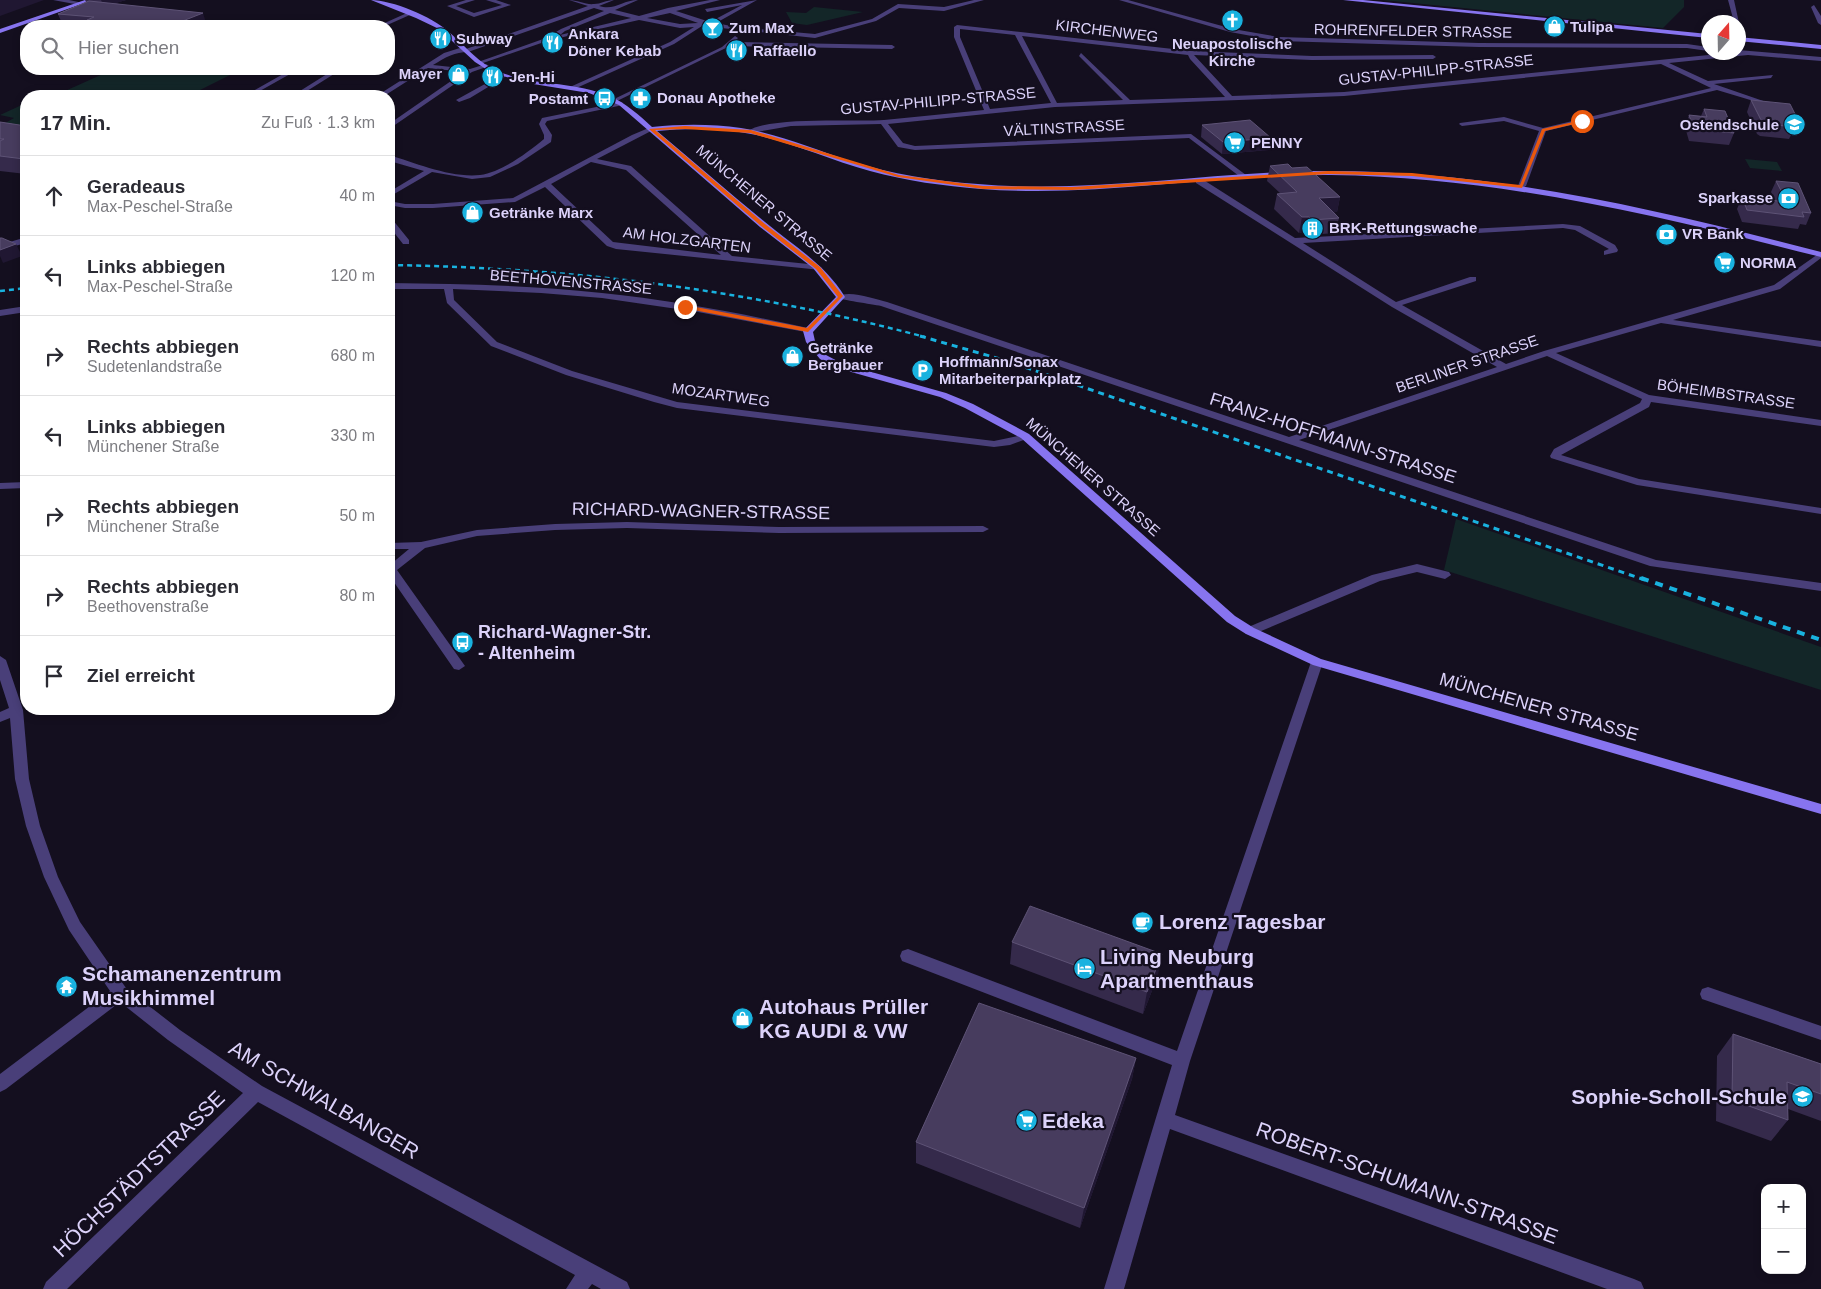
<!DOCTYPE html>
<html lang="de">
<head>
<meta charset="utf-8">
<style>
	body { margin:0; font-family:Arial,sans-serif; background:#f7f7f7; color:#2b2b33 }
	.controls { position:absolute; right:15px; bottom:15px; display:grid; overflow:hidden; border-radius:10px; box-shadow:0 2px 8px #0003 }
	.controls button { width:45px; height:45px; display:grid; place-items:center; padding:0; border:0; border-bottom:1px solid #e1e1e2; background:#fff; color:#2b2b33; font:25px sans-serif }
	.compass { position:absolute; left:1701px; top:15px; width:45px; height:45px; border-radius:50%; background:#fff; box-shadow:0 2px 8px #0003; rotate:20deg }
	.stop { position:absolute; width:15px; height:15px; margin:-11px; border:4px solid #ea580c; border-radius:50%; background:#fff }
	.stop.end { background:#ea580c; border-color:#fff; box-shadow:0 1px 5px #0008 }
	.list { margin:0; padding:0; list-style:none }
	h2 { display:flex; justify-content:space-between; align-items:center; height:65px; margin:0; padding:0 20px; font-size:21px }
	h2 small { font-size:16px; font-weight:400; color:#7c7c81 }
	.list li { display:grid; grid-template-columns:32px 1fr auto; gap:15px; align-items:center; box-sizing:border-box; height:80px; padding:0 20px; border-top:1px solid #e1e1e2 }
	.list b { display:block; font-size:19px; white-space:nowrap }
	.list p { margin:0; font-size:16px; white-space:nowrap; color:#7c7c81 }
	.list em { font-size:16px; font-style:normal; color:#7c7c81 }
	.icon { flex:none; width:28px; height:28px; fill:none; stroke:currentColor; stroke-width:2; stroke-linecap:round; stroke-linejoin:round }
	.map { position:relative; flex:none; width:1821px; height:1289px; overflow:hidden }
	.search { position:absolute; background:#fff; box-shadow:0 2px 8px #0003; left:20px; top:20px; width:375px; height:55px; display:flex; align-items:center; gap:12px; box-sizing:border-box; padding:0 18px; border-radius:20px; color:#7c7c81; font-size:19px }
	.panel { position:absolute; background:#fff; box-shadow:0 2px 8px #0003; left:20px; top:90px; width:375px; height:625px; border-radius:20px }
	.map>svg:first-child { display:block }
	.green { fill:#132628 }
	.lines { fill:none; stroke-linecap:round; stroke-linejoin:round }
	.street { fill:#493f79; fill-rule:evenodd }
	.secondary { fill:#8774ef; fill-rule:evenodd }
	.rail-far2 { stroke:#19b2df; stroke-width:2.5; stroke-dasharray:5 4; stroke-linecap:butt }
	.rail-far1 { stroke:#19b2df; stroke-width:3; stroke-dasharray:6 5; stroke-linecap:butt }
	.rail { stroke:#19b2df; stroke-width:4; stroke-dasharray:8 7; stroke-linecap:butt }
	.wall { fill:#352a4b }
	.shaded-wall { fill:#201732 }
	.building { fill:#473c5e; stroke:#5e5376 }
	.route { fill:#ea580c }
	.labels { text-anchor:middle; stroke-width:4.5; stroke-linejoin:round; paint-order:stroke }
	.far-poi-label { font-size:15px; font-weight:bold; fill:#dcd2fa; stroke:#140f1f; text-anchor:start }
	.far-street-label { font-size:15px; fill:#dcd2fa; stroke:#140f1f }
	.street-label { font-size:18px; fill:#dcd2fa; stroke:#140f1f }
	.poi-label { font-size:18px; font-weight:bold; fill:#dcd2fa; stroke:#140f1f; text-anchor:start }
	.near-poi-label { font-size:21px; font-weight:bold; fill:#dcd2fa; stroke:#140f1f; text-anchor:start }
	.near-street-label { font-size:21px; fill:#dcd2fa; stroke:#140f1f }
</style>
</head>
<body>
<div class="map">
<svg width="1821" height="1289" viewBox="0 0 1821 1289">
	<rect width="100%" height="100%" fill="#140f1f"/>
	<path class="green" d="M1382 0H1684V7L1663 28Z
		M814 7 863 12 807 25 792 23 786 12 806 13Z
		M114 69H242L188 96H54Z
		M26 103V134L0 126 14 118 0 115Z
		M1745 159 1777 162 1782 171 1750 168Z
		M1456 519 1821 647V690L1444 570Z"/>
	<g class="lines">
		<path class="street" d="M53 0H69L83 3 80 5Z
			M466 0H475L456 6 474 13 502 5 486 0H496L511 5 474 17 447 6Z
			M569 0C577 0 586 5 594 4 601 4 606 0 614 0L599 6C615 11 622 0 638 0L615 10 639 16 668 8 710 0H720L676 11 710 22 742 5 707 12 705 9 757 0 716 23 736 27 815 34 872 19 898 4 944 7 974 0H984L944 11 899 8 876 21 815 38 702 26 674 44 572 90 569 88 570 87 670 42 694 27 680 28 639 20 550 40 483 63 478 62 546 38 561 29 604 11 594 8 468 52C455 52 446 57 433 65L470 69 486 64 489 66 472 72 389 129V124L464 72 428 68 384 96H377L378 95 444 53 463 47 466 49 588 6ZM610 13 631 18 560 35 565 31ZM670 13 698 23 680 24 647 18Z
			M1119 0H1128L1233 29 1279 37 1479 43 1687 44 1708 47V51L1687 48 1479 47 1279 41 1230 32Z
			M1728 0H1734L1739 23 1734 22Z
			M1814 5 1821 16V25L1818 23 1811 7Z
			M407 13 412 14 385 26H378Z
			M957 25 1191 51 1312 56 1433 55 1436 57 1433 59 1312 60 1194 55 1232 96 1344 92 1738 52V50L1821 57V61L1748 55 1669 63 1708 81 1773 75 1771 78 1714 84 1772 104 1767 105 1717 90 1546 131 1526 186 1522 188 1518 186 1539 131 1504 121 1462 126 1459 124 1460 123 1504 117 1543 128 1711 88 1661 64 1344 96 1055 107 888 124 903 143 915 146 1191 134 1246 175 1247 177 1243 179 1189 138 915 150 898 147 881 124 791 126 751 133 748 131C770 116 854 122 884 120 918 117 951 113 984 110L954 37V27ZM960 29 1015 35 1051 103 990 109 960 37ZM1022 36 1188 55 1190 59 1225 97 1130 100 1081 53 1079 56 1123 100 1057 103Z
			M1738 25 1741 27 1744 40 1739 39Z
			M735 36 738 38 734 42 892 45 895 47 892 49 730 46 617 101 612 100 722 47Z
			M292 69H299L251 96H244Z
			M335 69H342L299 96H292Z
			M503 74 508 75 470 98 459 102 456 100Z
			M621 102 623 103V105L547 121 545 124 552 135 551 142 518 164 490 177 472 179 432 172 389 197V192L424 171 393 162 389 160V155C416 163 450 178 480 175 502 172 527 153 544 139V135L539 124 542 118Z
			M651 127 654 129 653 130 597 159 631 166 732 256 818 265 822 268 821 270 616 249 607 246 545 187 515 202 433 208H405L389 205V201L405 204H433L513 198 632 135ZM591 162 626 170 721 255 613 242 551 184Z
			M1196 179H1202L1295 238 1563 224 1580 226 1615 245 1618 250 1617 252 1604 255V251L1609 249 1575 230 1563 228 1303 243 1396 302 1470 277H1476V281L1402 305 1506 364 1544 351 1774 285 1821 252V258L1780 289 1673 320 1821 341V347L1661 323 1556 353 1649 395 1821 420V426L1651 402 1649 407 1561 455 1639 479 1821 508V514L1637 485 1551 458 1550 456 1554 449 1640 403 1642 399 1547 356 1299 440 1656 560 1821 583V591L1650 566 881 306C872 304 840 300 837 297 848 289 874 299 887 302L1289 437 1497 367 1392 307 1196 183Z
			M389 219H392L409 240V244H403L389 226Z
			M23 238H26V243L0 250V245Z
			M389 283C460 284 531 285 602 293 671 300 740 313 808 328L813 331 811 333 698 312 602 298 541 293 453 289 454 300 497 342 572 371 677 402 994 441 1027 434 1032 437 1010 445 994 447 677 408 654 402 566 375 491 346 447 303 444 289H389Z
			M26 306V312L0 316V310Z
			M26 482V488L0 489V483Z
			M627 522 779 527 983 526 989 529 983 532 779 533 627 528 555 530 477 536 425 548 397 570 465 666 459 670 454 669 389 575V563L391 564 409 549H389V543L421 542 477 530 555 524Z
			M1417 564 1449 572 1451 575 1445 579 1417 572 1380 581 1254 634H1246L1244 631 1246 628 1372 575Z
			M0 656 6 660 23 710 29 779 40 826 58 877 80 922 126 988 180 1030 262 1086 627 1282 630 1289H601L592 1284 588 1289H566L575 1275 258 1102 67 1289H43L46 1282 243 1093 168 1040 120 1002 6 1089 0 1092V1074L110 991 69 930 44 877 26 826 15 779 10 718 0 722V712L9 708 0 680Z
			M1317 658 1323 662 1190 1061 1175 1115 1634 1279 1641 1282 1644 1289H1607L1170 1129 1124 1289H1104L1172 1065 902 961 900 956 902 951 908 949 1177 1051 1311 662Z
			M1708 987 1821 1026V1040L1702 999 1700 994 1702 989Z"/>
		<path class="secondary" d="M85 0H93L0 33V29Z
			M371 0C392 0 432 17 448 31 462 43 474 58 491 68 528 87 572 80 609 96 626 103 639 115 652 127 682 124 712 124 741 128 779 134 814 149 850 161 892 174 934 181 978 184 1096 194 1212 171 1329 171 1497 171 1660 210 1821 252V257C1659 216 1499 177 1331 175 1214 174 1098 198 981 189 944 186 906 181 870 171 830 160 792 142 751 134 721 128 688 128 657 131 693 161 728 192 765 222 794 246 825 264 845 297L813 332 815 341 826 355 843 364 946 393 973 404 1029 434 1235 616 1254 628 1321 659 1821 804V814L1313 665 1246 634 1227 622 1021 438 965 408 940 397 837 368 820 359 806 342 803 331 836 297 813 268 760 227 619 105 589 93 521 82 489 71 475 62 439 29 416 18Z
			M1343 0H1363L1708 34V38Z
			M1738 37 1821 45V49L1738 41Z"/>
		<path class="rail-far2" d="M389 265C575 268 744 289 925 337
			M0 291 26 288"/>
		<path class="rail-far1" d="M920 336 1007 361 1645 580"/>
		<path class="rail" d="M1641 578 1821 640"/>
	</g>
	<path class="wall" d="M85 0H126L115 3 207 26H63L58 14 86 2Z
		M1751 100 1797 118 1794 125 1795 127 1789 139 1760 136 1757 134 1747 112Z
		M1704 109 1734 133 1729 145 1689 141 1685 127 1689 115 1701 116Z
		M0 122 26 126V174L0 171Z
		M1202 125 1269 150 1222 154 1201 137Z
		M1270 166 1292 168 1340 197 1337 212H1334L1339 218 1335 233 1309 235 1306 233H1299L1274 209 1277 194 1280 193 1267 181Z
		M1776 181 1811 213 1806 225 1800 224 1798 229 1742 222 1737 209 1742 197 1775 200 1771 192Z
		M1012 942 1158 975 1143 1014 1010 964Z
		M1733 1034 1821 1064V1121L1788 1109V1120L1771 1141 1716 1121 1717 1056Z
		M1136 1058 1132 1079 1080 1228 916 1163V1142Z"/>
	<path class="shaded-wall" d="M0 0H44L0 16Z
		M101 0H126L104 7Z
		M203 13 207 26H170Z
		M138 22 139 26H132L131 24Z
		M1271 138 1269 150 1222 154 1223 142Z
		M1340 197 1337 212 1316 214 1319 198Z
		M1302 217H1309L1306 233H1299Z
		M16 244 22 256 3 263 0 256V250Z
		M1162 954 1158 975 1143 1014 1147 992Z
		M1136 1058 1132 1079 1080 1228 1084 1208Z"/>
	<path class="building" d="M89 1 203 13 170 26H160L161 24 138 22 131 24 87 20 94 17 58 14Z
		M1751 100 1790 104 1797 118 1790 117 1795 127 1765 124 1762 122Z
		M1704 109 1725 111 1734 133 1694 129 1689 115 1707 117Z
		M1250 120 1271 138 1223 142 1202 125Z
		M0 122 26 126V158L24 159 0 156V141L4 139H0Z
		M1288 164 1292 168 1307 167 1340 197 1319 198 1339 218 1312 220 1309 217H1302L1277 194 1297 192 1270 166Z
		M1776 181 1798 183 1811 213 1802 212 1804 217 1747 210 1742 197 1787 202Z
		M0 238H2L16 244 0 250Z
		M1030 906 1162 954 1147 992 1012 942Z
		M979 1003 1136 1058 1084 1208 916 1142Z
		M1733 1034 1821 1064V1094L1787 1082 1788 1120 1732 1100Z"/>
	<path class="route" d="M1582 120 1583 122 1545 131 1522 188 1412 176 1328 174 1072 190 983 189 898 177 750 133 685 129 655 130 765 224 820 267 843 296 808 332 683 308 685 305 807 328 838 297 816 269 761 226 649 129 685 126 751 130 899 175 983 186 1072 187 1328 171 1412 173 1520 185 1542 129Z"/>
	<defs>
		<symbol id="church-disc" viewBox="-11 -11 22 22"><circle r="9.5" fill="#19b2df" stroke="#140f1f"/><path d="M-1.2-6h2.4v3.5h3.3v2.4h-3.3V6h-2.4V-.1h-3.3v-2.4h3.3Z" fill="#fff"/></symbol>
		<symbol id="shop-disc" viewBox="-11 -11 22 22"><circle r="9.5" fill="#19b2df" stroke="#140f1f"/><path d="M-5-2.5h2.3a2.7 3.5 0 0 1 5.4 0H5L5.5 6h-11ZM-1.5-2.5h3a1.5 2.3 0 0 0-3 0Z" fill="#fff"/></symbol>
		<symbol id="bar-disc" viewBox="-11 -11 22 22"><circle r="9.5" fill="#19b2df" stroke="#140f1f"/><path d="M-6-5H6L.8 .8V4.5H3.5V6h-7V4.5H-.8V.8Z" fill="#fff"/></symbol>
		<symbol id="restaurant-disc" viewBox="-11 -11 22 22"><circle r="9.5" fill="#19b2df" stroke="#140f1f"/><path d="M-5-6h1v4h1v-4h1v4h1v-4h1v5L-1.5 .5V6h-2V.5L-5-1ZM5-6V6H3V1.5H1.5Q1.5-4 5-6Z" fill="#fff"/></symbol>
		<symbol id="pharmacy-disc" viewBox="-11 -11 22 22"><circle r="9.5" fill="#19b2df" stroke="#140f1f"/><path d="M-2-6h4v4h4v4h-4v4h-4v-4h-4v-4h4Z" fill="#fff"/></symbol>
		<symbol id="bus-disc" viewBox="-11 -11 22 22"><circle r="9.5" fill="#19b2df" stroke="#140f1f"/><path d="M-5-6H5V4H4V6H2V4H-2V6H-4V4H-5ZM-3.5-4V0h7V-4ZM-3.5 1.2v1.5H-2V1.2ZM2 1.2v1.5H3.5V1.2Z" fill="#fff"/></symbol>
		<symbol id="school-disc" viewBox="-11 -11 22 22"><circle r="9.5" fill="#19b2df" stroke="#140f1f"/><path d="M0-5L7-2L0 1L-7-2ZM-4 1L0 2.5L4 1V4Q0 6-4 4Z" fill="#fff"/></symbol>
		<symbol id="supermarket-disc" viewBox="-11 -11 22 22"><circle r="9.5" fill="#19b2df" stroke="#140f1f"/><path d="M-6-5.5h2.5l.6 2H6L4.5 2H-2.5L-4.4-4H-6ZM-1.5 3.2a1.3 1.3 0 1 0 .1 0ZM3 3.2a1.3 1.3 0 1 0 .1 0Z" fill="#fff"/></symbol>
		<symbol id="bank-disc" viewBox="-11 -11 22 22"><circle r="9.5" fill="#19b2df" stroke="#140f1f"/><path d="M-6-4H6V4H-6ZM0-2.3a2.3 2.3 0 1 0 0 4.6a2.3 2.3 0 1 0 0-4.6Z" fill="#fff"/></symbol>
		<symbol id="building-disc" viewBox="-11 -11 22 22"><circle r="9.5" fill="#19b2df" stroke="#140f1f"/><path d="M-4-6H4V6H1V3H-1V6H-4ZM-2.5-4.3h1.7v1.8h-1.7ZM.8-4.3h1.7v1.8H.8ZM-2.5-1h1.7V.8h-1.7ZM.8-1h1.7V.8H.8Z" fill="#fff"/></symbol>
		<symbol id="parking-disc" viewBox="-11 -11 22 22"><circle r="9.5" fill="#19b2df" stroke="#140f1f"/><path d="M-3.5-5.5H1a3.5 3.5 0 0 1 0 7H-1V5.5H-3.5ZM-1-3.4V-.6H.8a1.4 1.4 0 0 0 0-2.8Z" fill="#fff"/></symbol>
		<symbol id="cafe-disc" viewBox="-11 -11 22 22"><circle r="9.5" fill="#19b2df" stroke="#140f1f"/><path d="M-5.5-4.5H6V0H3Q3 3.5 0 3.5H-2.5Q-5.5 3.5-5.5 0ZM3-3.2v2h1.7v-2ZM-6 4.5H4V6H-6Z" fill="#fff"/></symbol>
		<symbol id="hotel-disc" viewBox="-11 -11 22 22"><circle r="9.5" fill="#19b2df" stroke="#140f1f"/><path d="M-6-4.5h1.5V1H6V5H4.5V3h-9V5H-6ZM-4 0a1.8 1.8 0 1 1 3.6 0ZM.5 0V-2.5h3Q6-2.5 6 0Z" fill="#fff"/></symbol>
		<symbol id="temple-disc" viewBox="-11 -11 22 22"><circle r="9.5" fill="#19b2df" stroke="#140f1f"/><path d="M0-6L5-2H3V0L6.5 2.5H4V6H1.5V3h-3V6H-4V2.5H-6.5L-3 0V-2H-5Z" fill="#fff"/></symbol>
	</defs>
	<g fill-rule="evenodd">
		<use href="#church-disc" x="1220" y="8" width="25" height="25"/>
		<use href="#shop-disc" x="1542" y="14" width="25" height="25"/>
		<use href="#bar-disc" x="700" y="16" width="25" height="25"/>
		<use href="#restaurant-disc" x="428" y="26" width="25" height="25"/>
		<use href="#restaurant-disc" x="540" y="30" width="25" height="25"/>
		<use href="#restaurant-disc" x="724" y="38" width="25" height="25"/>
		<use href="#shop-disc" x="446" y="62" width="25" height="25"/>
		<use href="#restaurant-disc" x="480" y="64" width="25" height="25"/>
		<use href="#pharmacy-disc" x="628" y="86" width="25" height="25"/>
		<use href="#bus-disc" x="592" y="86" width="25" height="25"/>
		<use href="#school-disc" x="1782" y="112" width="25" height="25"/>
		<use href="#supermarket-disc" x="1222" y="130" width="25" height="25"/>
		<use href="#bank-disc" x="1776" y="186" width="25" height="25"/>
		<use href="#shop-disc" x="460" y="200" width="25" height="25"/>
		<use href="#building-disc" x="1300" y="216" width="25" height="25"/>
		<use href="#bank-disc" x="1654" y="222" width="25" height="25"/>
		<use href="#supermarket-disc" x="1712" y="250" width="25" height="25"/>
		<use href="#shop-disc" x="780" y="344" width="25" height="25"/>
		<use href="#parking-disc" x="910" y="358" width="25" height="25"/>
		<use href="#bus-disc" x="450" y="630" width="25" height="25"/>
		<use href="#cafe-disc" x="1130" y="910" width="25" height="25"/>
		<use href="#hotel-disc" x="1072" y="956" width="25" height="25"/>
		<use href="#temple-disc" x="54" y="974" width="25" height="25"/>
		<use href="#shop-disc" x="730" y="1006" width="25" height="25"/>
		<use href="#school-disc" x="1790" y="1084" width="25" height="25"/>
		<use href="#supermarket-disc" x="1014" y="1108" width="25" height="25"/>
	</g>
	<g class="labels">
		<g class="far-poi-label">
			<text x="1570" y="32">Tulipa</text>
			<text x="729" y="33">Zum Max</text>
			<text x="568" y="39">Ankara<tspan x="568" dy="17">Döner Kebab</tspan></text>
			<text x="456" y="44">Subway</text>
			<text x="1232" y="49" text-anchor="middle">Neuapostolische<tspan x="1232" dy="17">Kirche</tspan></text>
			<text x="753" y="56">Raffaello</text>
			<text x="442" y="79" text-anchor="end">Mayer</text>
			<text x="509" y="82">Jen-Hi</text>
			<text x="657" y="103">Donau Apotheke</text>
			<text x="588" y="104" text-anchor="end">Postamt</text>
			<text x="1779" y="130" text-anchor="end">Ostendschule</text>
			<text x="1251" y="148">PENNY</text>
			<text x="1773" y="203" text-anchor="end">Sparkasse</text>
			<text x="489" y="218">Getränke Marx</text>
			<text x="1329" y="233">BRK-Rettungswache</text>
			<text x="1682" y="239">VR Bank</text>
			<text x="1740" y="268">NORMA</text>
			<text x="808" y="353">Getränke<tspan x="808" dy="17">Bergbauer</tspan></text>
			<text x="939" y="367">Hoffmann/Sonax<tspan x="939" dy="17">Mitarbeiterparkplatz</tspan></text>
		</g>
		<g class="far-street-label">
			<text transform="translate(1107 31) rotate(7)" y="5">KIRCHENWEG</text>
			<text transform="translate(1413 31) rotate(1)" y="5">ROHRENFELDER STRASSE</text>
			<text transform="translate(1436 70) rotate(-6)" y="5">GUSTAV-PHILIPP-STRASSE</text>
			<text transform="translate(938 101) rotate(-5)" y="5">GUSTAV-PHILIPP-STRASSE</text>
			<text transform="translate(1064 128) rotate(-3)" y="5">VÄLTINSTRASSE</text>
			<text transform="translate(764 203) rotate(40)" y="5">MÜNCHENER STRASSE</text>
			<text transform="translate(687 240) rotate(7)" y="5">AM HOLZGARTEN</text>
			<text transform="translate(571 282) rotate(5)" y="5">BEETHOVENSTRASSE</text>
			<text transform="translate(1467 364) rotate(-19)" y="5">BERLINER STRASSE</text>
			<text transform="translate(1726 394) rotate(8)" y="5">BÖHEIMBSTRASSE</text>
			<text transform="translate(721 395) rotate(8)" y="5">MOZARTWEG</text>
			<text transform="translate(1093 477) rotate(41)" y="5">MÜNCHENER STRASSE</text>
		</g>
		<g class="street-label">
			<text transform="translate(1333 438) rotate(18)" y="6">FRANZ-HOFFMANN-STRASSE</text>
			<text transform="translate(701 511) rotate(1)" y="6">RICHARD-WAGNER-STRASSE</text>
			<text transform="translate(1539 707) rotate(16)" y="6">MÜNCHENER STRASSE</text>
		</g>
		<g class="poi-label">
			<text x="478" y="638">Richard-Wagner-Str.<tspan x="478" dy="21">- Altenheim</tspan></text>
		</g>
		<g class="near-poi-label">
			<text x="1159" y="929">Lorenz Tagesbar</text>
			<text x="1100" y="964">Living Neuburg<tspan x="1100" dy="24">Apartmenthaus</tspan></text>
			<text x="82" y="981">Schamanenzentrum<tspan x="82" dy="24">Musikhimmel</tspan></text>
			<text x="759" y="1014">Autohaus Prüller<tspan x="759" dy="24">KG AUDI &amp; VW</tspan></text>
			<text x="1787" y="1104" text-anchor="end">Sophie-Scholl-Schule</text>
			<text x="1042" y="1128">Edeka</text>
		</g>
		<g class="near-street-label">
			<text transform="translate(324 1100) rotate(30)" y="7">AM SCHWALBANGER</text>
			<text transform="translate(139 1174) rotate(-44)" y="7">HÖCHSTÄDTSTRASSE</text>
			<text transform="translate(1407 1183) rotate(20)" y="7">ROBERT-SCHUMANN-STRASSE</text>
		</g>
	</g>
</svg>
<div class="controls">
<button>+</button>
<button>−</button>
</div>
<svg class="compass" viewBox="-18 -18 36 36"><path d="M0-13l5 13h-10z" fill="#e53935"/><path d="M0 13l5-13h-10z" fill="#7c7c81"/></svg>
<div class="stop" style="left:1582px;top:121px"></div>
<div class="stop end" style="left:685px;top:307px"></div>
<div class="search"><svg class="icon" aria-label="search" viewBox="0 0 24 24"><circle cx="10" cy="10" r="6"/><path d="M15 15l6 6"/></svg>Hier suchen</div>
<section class="panel">
<h2>17 Min.<small>Zu Fuß · 1.3 km</small></h2>
<ul class="list">
<li><svg class="icon" aria-label="ahead" viewBox="0 0 24 24"><path d="M12 20V5M6 11l6-6 6 6"/></svg><div><b>Geradeaus</b><p>Max-Peschel-Straße</p></div><em>40 m</em></li>
<li><svg class="icon" aria-label="left" viewBox="0 0 24 24"><path d="M17 20v-9H6M10 6l-5 5 5 5"/></svg><div><b>Links abbiegen</b><p>Max-Peschel-Straße</p></div><em>120 m</em></li>
<li><svg class="icon" aria-label="right" viewBox="0 0 24 24"><path d="M7 20v-9h11M14 6l5 5-5 5"/></svg><div><b>Rechts abbiegen</b><p>Sudetenlandstraße</p></div><em>680 m</em></li>
<li><svg class="icon" aria-label="left" viewBox="0 0 24 24"><path d="M17 20v-9H6M10 6l-5 5 5 5"/></svg><div><b>Links abbiegen</b><p>Münchener Straße</p></div><em>330 m</em></li>
<li><svg class="icon" aria-label="right" viewBox="0 0 24 24"><path d="M7 20v-9h11M14 6l5 5-5 5"/></svg><div><b>Rechts abbiegen</b><p>Münchener Straße</p></div><em>50 m</em></li>
<li><svg class="icon" aria-label="right" viewBox="0 0 24 24"><path d="M7 20v-9h11M14 6l5 5-5 5"/></svg><div><b>Rechts abbiegen</b><p>Beethovenstraße</p></div><em>80 m</em></li>
<li><svg class="icon" aria-label="arrive" viewBox="0 0 24 24"><path d="M6 21V4h12l-3 4 3 4H6"/></svg><div><b>Ziel erreicht</b></div></li>
</ul>
</section>
</div>
</body>
</html>
